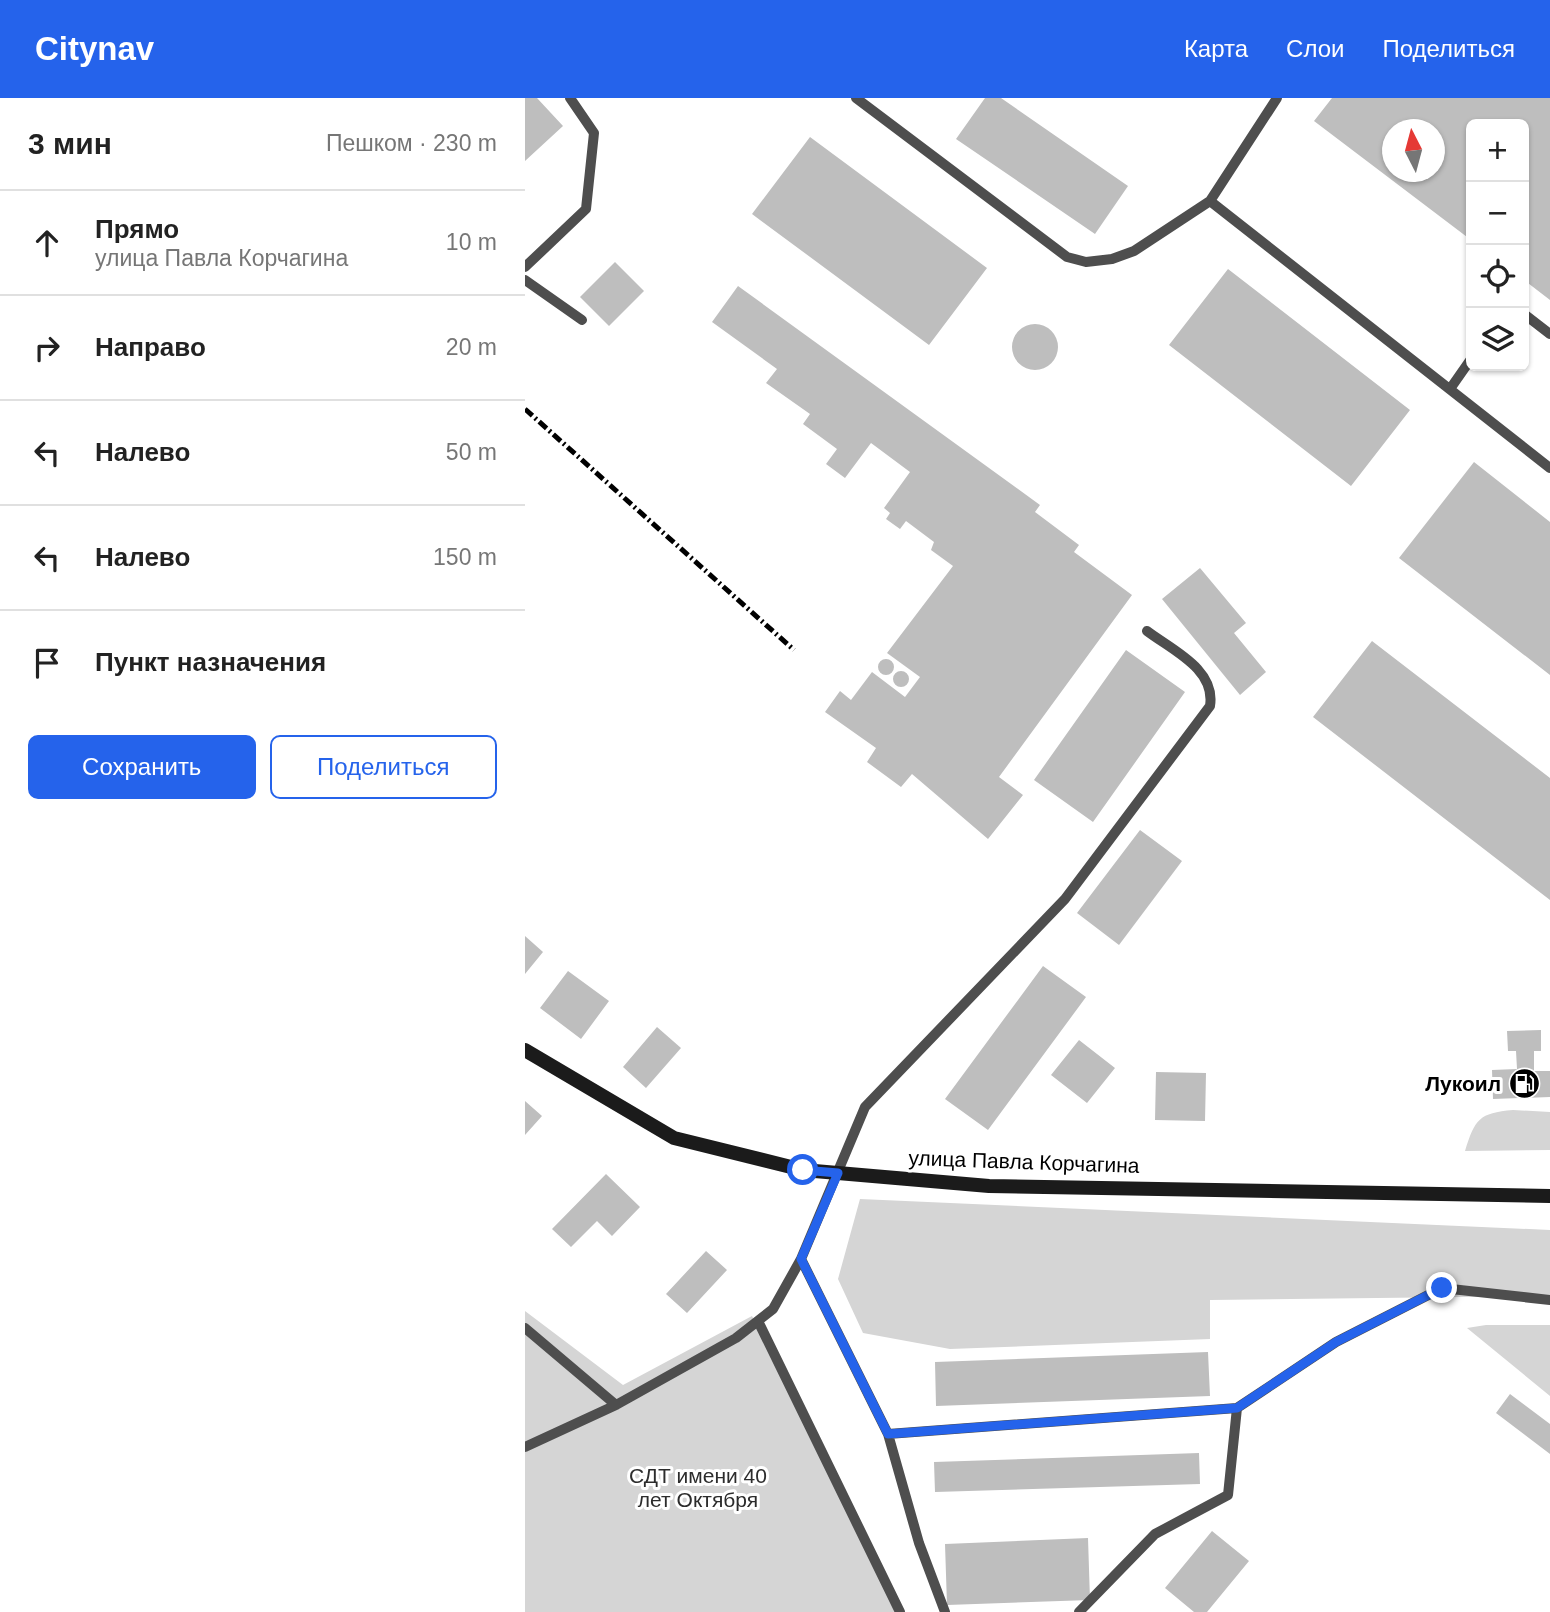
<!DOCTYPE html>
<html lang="ru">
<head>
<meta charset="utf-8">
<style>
	body { margin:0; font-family:Helvetica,sans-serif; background:#f2f2f2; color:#222 }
	.controls { position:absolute; right:21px; top:21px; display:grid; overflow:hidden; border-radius:10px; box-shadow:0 2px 5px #0004 }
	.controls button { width:63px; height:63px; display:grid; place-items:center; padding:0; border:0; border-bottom:2px solid #e0e0e0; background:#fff; color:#222; font:35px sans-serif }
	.compass { position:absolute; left:857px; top:21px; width:63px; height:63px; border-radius:50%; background:#fff; box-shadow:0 2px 5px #0004; rotate:354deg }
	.stop { position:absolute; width:21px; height:21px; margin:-16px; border:5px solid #2563eb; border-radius:50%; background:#fff }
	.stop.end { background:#2563eb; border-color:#fff; box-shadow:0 2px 7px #0008 }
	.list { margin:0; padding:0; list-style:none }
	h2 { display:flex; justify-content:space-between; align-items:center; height:91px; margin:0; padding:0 28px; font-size:30px }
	h2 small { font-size:23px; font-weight:400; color:#767676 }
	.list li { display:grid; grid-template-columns:46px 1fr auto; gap:21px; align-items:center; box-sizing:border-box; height:105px; padding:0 28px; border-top:2px solid #e0e0e0 }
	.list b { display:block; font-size:26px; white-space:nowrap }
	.list p { margin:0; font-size:23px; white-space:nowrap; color:#767676 }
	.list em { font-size:23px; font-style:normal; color:#767676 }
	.actions { display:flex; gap:14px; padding:21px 28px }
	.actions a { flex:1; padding:16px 0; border:2px solid #2563eb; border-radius:10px; text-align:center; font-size:24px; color:#2563eb }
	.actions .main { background:#2563eb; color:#fff }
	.icon { flex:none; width:38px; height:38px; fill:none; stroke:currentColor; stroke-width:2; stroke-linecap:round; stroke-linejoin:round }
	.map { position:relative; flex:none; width:1025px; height:1514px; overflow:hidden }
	header { display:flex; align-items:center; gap:42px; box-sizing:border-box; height:98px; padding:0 35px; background:#2563eb; color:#fff }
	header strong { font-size:33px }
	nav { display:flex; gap:38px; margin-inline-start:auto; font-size:24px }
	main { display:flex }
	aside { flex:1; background:#fff }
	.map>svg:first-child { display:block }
	.green { fill:#d5d5d5 }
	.building { fill:#bebebe; fill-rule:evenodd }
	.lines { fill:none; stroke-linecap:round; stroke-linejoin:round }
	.lane { stroke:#4e4e4e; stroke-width:10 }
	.secondary { stroke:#1b1b1b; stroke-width:14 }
	.rail { stroke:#000; stroke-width:5; stroke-dasharray:10 3.5 2 3.5; stroke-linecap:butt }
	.route { stroke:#2563eb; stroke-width:9 }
	.labels { text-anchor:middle; stroke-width:6; stroke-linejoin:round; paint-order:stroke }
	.poi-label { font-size:21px; font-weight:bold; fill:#000; stroke:#fff; text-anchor:end }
	.street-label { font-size:21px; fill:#000; stroke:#fff }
	.park-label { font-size:21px; fill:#2c2c2c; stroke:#fff }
</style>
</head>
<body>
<header>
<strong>Citynav</strong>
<nav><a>Карта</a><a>Слои</a><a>Поделиться</a></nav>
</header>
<main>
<aside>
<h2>3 мин<small>Пешком · 230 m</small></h2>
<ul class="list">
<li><svg class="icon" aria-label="ahead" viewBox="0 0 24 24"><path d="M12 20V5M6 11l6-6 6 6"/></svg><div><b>Прямо</b><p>улица Павла Корчагина</p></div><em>10 m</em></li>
<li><svg class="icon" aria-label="right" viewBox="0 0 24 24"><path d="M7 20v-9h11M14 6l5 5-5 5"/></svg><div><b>Направо</b></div><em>20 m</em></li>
<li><svg class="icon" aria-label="left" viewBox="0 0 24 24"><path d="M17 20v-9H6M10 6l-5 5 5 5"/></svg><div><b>Налево</b></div><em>50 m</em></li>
<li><svg class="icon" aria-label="left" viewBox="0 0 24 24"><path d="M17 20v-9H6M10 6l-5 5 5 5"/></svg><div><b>Налево</b></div><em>150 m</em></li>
<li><svg class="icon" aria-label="arrive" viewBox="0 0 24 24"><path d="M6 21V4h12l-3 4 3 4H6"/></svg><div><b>Пункт назначения</b></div></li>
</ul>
<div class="actions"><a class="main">Сохранить</a><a>Поделиться</a></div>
</aside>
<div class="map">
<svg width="1025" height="1514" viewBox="0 0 1025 1514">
	<rect width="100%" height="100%" fill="#fff"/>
	<path class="green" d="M988 1012 1025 1014V1052L940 1053C950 1021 954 1015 988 1012Z
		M335 1101 1025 1132V1198L685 1202V1241L425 1251 338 1235 313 1181Z
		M0 1213 98 1287 227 1218 375 1514H0Z
		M961 1227H1025V1298L942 1230Z"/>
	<path class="building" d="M0 0H12L38 28 0 63Z
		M460 0H476L603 88 570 136 431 41Z
		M807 0H1025V202L999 182V26H946V142L789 23ZM867 32H909V74H867Z
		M285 39 462 170 404 247 227 116Z
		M90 164 119 193 84 228 55 199Z
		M703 171 885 312 826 388 644 247Z
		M213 188 515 407 510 414 554 447 549 454 607 497 474 679 498 697 463 741 387 676 376 689 342 664 351 650 300 614 315 593 326 602 347 574 380 599 395 579 362 555 428 468 406 452 409 444 381 423 375 431 361 421 365 415 359 410 385 374 346 345 320 380 301 366 312 351 278 326 285 316 241 285 252 271 187 224Z
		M487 249a23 23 0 1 1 46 0a23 23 0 1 1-46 0Z
		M949 364 1025 424V577L874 460Z
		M675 470 721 525 709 535 741 574 715 597 637 501Z
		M847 543 1025 680V802L788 619Z
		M601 552 660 594 568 724 509 682Z
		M353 569a8 8 0 1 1 16 0a8 8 0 1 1-16 0Z
		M368 581a8 8 0 1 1 16 0a8 8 0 1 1-16 0Z
		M615 732 657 763 594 847 552 815Z
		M0 838 18 854 0 876Z
		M518 868 561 899 463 1032 420 1001Z
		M43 873 84 903 56 941 15 910Z
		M132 929 156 950 121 990 98 969Z
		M1016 932V953H1009V973H1025V999L968 1001 967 972 992 971 991 953H983L982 933Z
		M554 942 590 970 562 1005 526 977Z
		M631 974 681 975 680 1023 630 1022Z
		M0 1003 17 1018 0 1037Z
		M81 1076 115 1109 87 1138 72 1123 46 1149 27 1131Z
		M181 1153 202 1172 162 1215 141 1196Z
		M683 1254 685 1298 411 1308 410 1264Z
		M985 1296 1025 1326V1356L971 1315Z
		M674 1355 675 1386 410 1394 409 1364Z
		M687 1433 724 1463 682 1514H669L640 1490Z
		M563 1440 565 1502 422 1507 420 1446Z"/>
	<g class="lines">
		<path class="lane" d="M331 0 542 159 561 164 587 161 609 153 685 103 752 0
			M685 103 1025 370
			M0 169 61 111 69 35 45 0
			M0 182 57 222
			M999 216 1025 236
			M925 291 946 261
			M233 1223 375 1514
			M0 1230 91 1307
			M363 1336 276 1161 340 1009 540 801 685 608C691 571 647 552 622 533
			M0 1349 91 1307 211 1240 248 1211 276 1161
			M420 1514 394 1445 363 1336 712 1310 811 1244 917 1190 1025 1202
			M554 1514 630 1436 703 1397 712 1310"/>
		<path class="secondary" d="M0 952 149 1040 278 1072 464 1088 1025 1098"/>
		<path class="rail" d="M0 311 269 552"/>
	</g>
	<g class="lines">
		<path class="route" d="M278 1072 313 1075 276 1161 363 1336 712 1310 811 1244 917 1190"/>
	</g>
	<defs>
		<symbol id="fuel-disc" viewBox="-11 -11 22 22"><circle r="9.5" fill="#000" stroke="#fff"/><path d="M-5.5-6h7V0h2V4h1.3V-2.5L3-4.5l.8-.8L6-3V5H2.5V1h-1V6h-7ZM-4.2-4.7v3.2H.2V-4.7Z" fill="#fff"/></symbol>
	</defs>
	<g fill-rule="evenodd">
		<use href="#fuel-disc" x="982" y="968" width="35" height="35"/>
	</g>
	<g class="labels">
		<g class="poi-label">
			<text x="976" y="993">Лукоил</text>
		</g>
		<g class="street-label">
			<text transform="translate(499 1064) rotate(2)" y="7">улица Павла Корчагина</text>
		</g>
		<g class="park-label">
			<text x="173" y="1385">СДТ имени 40<tspan x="173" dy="24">лет Октября</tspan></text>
		</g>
	</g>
</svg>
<div class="controls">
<button>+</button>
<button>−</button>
<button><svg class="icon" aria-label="locate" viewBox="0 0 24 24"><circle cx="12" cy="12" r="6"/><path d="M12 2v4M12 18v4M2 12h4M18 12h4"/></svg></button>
<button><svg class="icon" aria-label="layers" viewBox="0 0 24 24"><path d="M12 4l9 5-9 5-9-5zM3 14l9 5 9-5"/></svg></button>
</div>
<svg class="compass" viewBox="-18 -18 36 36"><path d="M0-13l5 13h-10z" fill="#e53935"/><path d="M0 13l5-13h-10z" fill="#767676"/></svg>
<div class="stop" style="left:278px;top:1072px"></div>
<div class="stop end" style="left:917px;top:1190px"></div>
</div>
</main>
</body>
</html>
